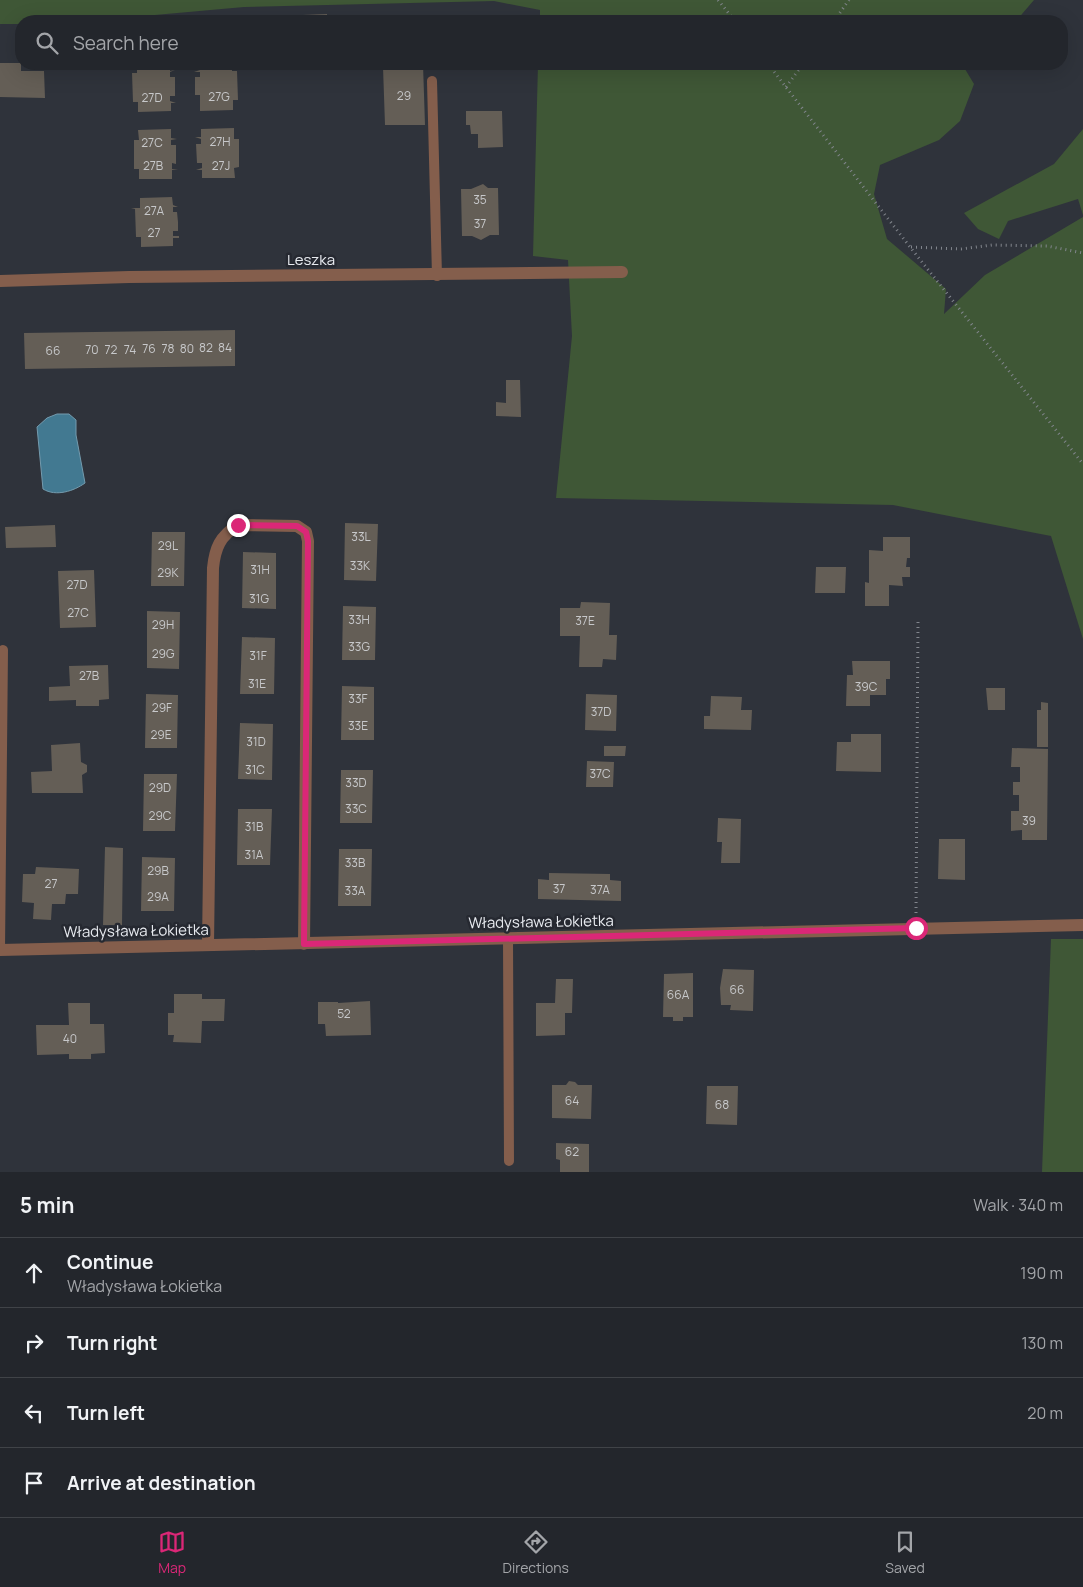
<!DOCTYPE html>
<html lang="en">
<head>
<meta charset="utf-8">
<style>
	body { margin:0; font-family:Manrope,sans-serif; background:#2f3238; color:#f1f3f6 }
	.stop { position:absolute; width:15px; height:15px; margin:-11px; border:4px solid #db2777; border-radius:50%; background:#fff }
	.stop.end { background:#db2777; border-color:#fff; box-shadow:0 1px 5px #0008 }
	.list { margin:0; padding:0; list-style:none }
	h2 { display:flex; justify-content:space-between; align-items:center; height:65px; margin:0; padding:0 20px; font-size:21px }
	h2 small { font-size:16px; font-weight:400; color:#a3a5a9 }
	.list li { display:grid; grid-template-columns:32px 1fr auto; gap:15px; align-items:center; box-sizing:border-box; height:70px; padding:0 20px; border-top:1px solid #404348 }
	.list b { display:block; font-size:19px; white-space:nowrap }
	.list p { margin:0; font-size:16px; white-space:nowrap; color:#a3a5a9 }
	.list em { font-size:16px; font-style:normal; color:#a3a5a9 }
	.icon { flex:none; width:28px; height:28px; fill:none; stroke:currentColor; stroke-width:2; stroke-linecap:round; stroke-linejoin:round }
	.map { position:relative; flex:none; width:1083px; height:1172px; overflow:hidden }
	.search { position:absolute; background:#23262c; box-shadow:0 5px 20px #0002; left:15px; right:15px; top:15px; height:55px; display:flex; align-items:center; gap:12px; box-sizing:border-box; padding:0 18px; border-radius:20px; color:#a3a5a9; font-size:19px }
	.sheet { height:345px; background:#23262c }
	nav { display:flex; justify-content:space-around; align-items:center; box-sizing:border-box; height:70px; border-top:1px solid #404348; background:#23262c; font-size:14px; color:#a3a5a9 }
	nav a { display:grid; justify-items:center; gap:2px }
	nav .on { color:#db2777 }
	.map>svg:first-child { display:block }
	.green { fill:#3f5736 }
	.water { fill:#427991; stroke:#749bae }
	.building { fill:#645e56 }
	.lines { fill:none; stroke-linecap:round; stroke-linejoin:round }
	.path { stroke:#82868d; stroke-width:3; stroke-dasharray:1 4; stroke-linecap:butt }
	.lane { stroke:#845e4c; stroke-width:10 }
	.street { stroke:#845e4c; stroke-width:12 }
	.route { stroke:#db2777; stroke-width:6 }
	.labels { text-anchor:middle; stroke-width:5; stroke-linejoin:round; paint-order:stroke }
	.number-label { font-size:12px; fill:#c7c8ca }
	.street-label { font-size:15px; fill:#e8ebf0; stroke:#262931 }
</style>
</head>
<body>
<div class="map">
<svg width="1083" height="1172" viewBox="0 0 1083 1172">
	<rect width="100%" height="100%" fill="#2f333b"/>
	<path class="green" d="M0 0H1034L1016 21H540V10L494 1 244 7 88 21H21V24H0Z
		M538 64H962L974 84 960 121 939 140 880 165 874 194 887 239 946 289 944 314 985 275 1083 217V639L1051 536 893 505 556 498 572 336 568 260 533 256Z
		M1083 129V215L1078 199 1008 221 999 239 978 229 964 213 1054 164Z
		M1051 939H1083V1172H1042Z"/>
	<path class="water" d="M57 414H69L76 420V435L85 483C74 491 56 497 43 489L37 427 47 418Z"/>
	<path class="building" d="M327 14V21H252V17Z
		M0 63H21V71H44L45 98 0 97Z
		M137 64H170V71L175 70 170 72V77H175V96H170V101L176 103H171V111L138 112V102H133L132 73H137Z
		M200 64H232V71H237L238 100H233V110L200 111V95H195V77H200V72H194L200 70Z
		M408 64H423L425 125H385L383 67 408 66Z
		M466 111H502L503 147 478 148V134H471L470 125H466Z
		M234 128V139H239V167L234 168 235 178H202V170H196L202 168V163H197L196 144H201V139L195 137H201V129Z
		M171 129V138L177 139 171 140V145H176V164L172 163V169L178 170H172V179H139V169H134V140H139L138 130Z
		M483 184 488 188H498L499 235H490L481 240 472 236H462L461 189H471Z
		M172 197 173 205 178 207H173V212H177L178 222V231H173V236H179V238H173V246L141 247V237H136L135 209 131 208H140V198Z
		M235 330V366L25 369 24 333Z
		M506 380H520L521 417 496 416V402L506 403Z
		M345 523 378 524 376 581 344 580Z
		M55 525 56 547 6 548 5 527Z
		M152 532H185L184 586H151Z
		M883 537H910V558H907L906 567H910V577H902L903 586 889 585V606H865V582L869 583V550L883 551Z
		M243 552 276 553V609L242 608Z
		M816 567H846L845 593H815Z
		M94 570 96 627 60 628 58 571Z
		M581 602 610 603 609 635H617L616 660 603 659 602 667H579L580 636H560V608H580Z
		M343 606 376 607 375 660H342Z
		M147 611 180 612 179 669 147 668Z
		M242 637 275 638 274 694H240Z
		M852 661H890V679H886V695H870V706H846L847 675H853Z
		M108 665 109 699 99 700V706H76V700L49 701V687L70 686 69 666Z
		M342 686 374 687V740H341Z
		M986 688H1005V710H988Z
		M146 694 178 695 177 748H145Z
		M586 694 617 695 616 731 585 730Z
		M711 696 742 697 741 710H752L751 730 704 729V716H710Z
		M1041 702 1048 703V747H1037V710H1041Z
		M240 723 273 724 272 780 238 779Z
		M851 734H881V772L836 771 837 742H851Z
		M80 743 81 762 87 765V772L82 775 83 793H32L31 772 52 771 51 745Z
		M604 746H626L625 756H604Z
		M1012 748 1048 749 1047 840H1022V830L1011 831V811H1019V795H1013V782H1020V767H1011Z
		M587 761 614 762 613 787H586Z
		M341 770H373L372 823H340Z
		M144 774H177L175 831H143Z
		M238 809H272L270 865H237Z
		M718 818 741 819 740 863H721L722 842H717Z
		M939 839H965V880L938 879Z
		M105 847 123 848 122 925H103Z
		M339 849H372L371 906H338Z
		M142 857 175 858 174 911H141Z
		M36 867 79 869 78 894H66L65 904H52L51 920 33 919 34 903 22 902 23 874H35Z
		M549 873 610 874V880L621 881V901L538 899V879L549 880Z
		M723 969 754 970 753 1011 730 1010 731 1005H721L720 988Z
		M693 973V1017H683V1021H673V1017H663L664 974Z
		M556 979H573L572 1013H565V1035L536 1036V1003H555Z
		M174 994H202V999H225L224 1021H202L201 1043 173 1042 174 1035H168V1013H174Z
		M370 1001 371 1035 326 1036 325 1024H318V1002H338V1003Z
		M68 1003H90V1024H104L105 1053 91 1054V1059H69V1054L37 1055 36 1025H69Z
		M569 1081 575 1082 578 1085H592L591 1119 552 1118V1085H566Z
		M707 1086H738L737 1125 706 1124Z
		M556 1143 589 1144V1172H560V1160L556 1159Z"/>
	<g class="lines">
		<path class="path" d="M718 0 735 21
			M834 21 849 0
			M768 64 910 247 1083 464
			M786 87 803 64
			M911 247 961 249 992 245 1047 246 1083 253
			M916 913 918 622"/>
		<path class="lane" d="M432 81 437 276
			M508 939 509 1161
			M0 950 3 650"/>
		<path class="street" d="M0 281 129 277 622 272
			M208 945 213 568C215 548 220 536 238 525L297 526 306 532 308 541 304 944
			M0 950 1083 925"/>
	</g>
	<g class="lines">
		<path class="route" d="M238 525 297 526 306 532 308 541 304 944 916 928"/>
	</g>
	<g class="labels">
		<g class="number-label">
			<text x="404" y="100">29</text>
			<text x="219" y="101">27G</text>
			<text x="152" y="102">27D</text>
			<text x="220" y="146">27H</text>
			<text x="152" y="147">27C</text>
			<text x="153" y="170">27B</text>
			<text x="221" y="170">27J</text>
			<text x="480" y="204">35</text>
			<text x="154" y="215">27A</text>
			<text x="480" y="228">37</text>
			<text x="154" y="237">27</text>
			<text x="206" y="352">82</text>
			<text x="225" y="352">84</text>
			<text x="149" y="353">76</text>
			<text x="168" y="353">78</text>
			<text x="187" y="353">80</text>
			<text x="92" y="354">70</text>
			<text x="111" y="354">72</text>
			<text x="130" y="354">74</text>
			<text x="53" y="355">66</text>
			<text x="361" y="541">33L</text>
			<text x="168" y="550">29L</text>
			<text x="360" y="570">33K</text>
			<text x="260" y="574">31H</text>
			<text x="168" y="577">29K</text>
			<text x="77" y="589">27D</text>
			<text x="259" y="603">31G</text>
			<text x="78" y="617">27C</text>
			<text x="359" y="624">33H</text>
			<text x="585" y="625">37E</text>
			<text x="163" y="629">29H</text>
			<text x="359" y="651">33G</text>
			<text x="163" y="658">29G</text>
			<text x="258" y="660">31F</text>
			<text x="89" y="680">27B</text>
			<text x="257" y="688">31E</text>
			<text x="866" y="691">39C</text>
			<text x="358" y="703">33F</text>
			<text x="162" y="712">29F</text>
			<text x="601" y="716">37D</text>
			<text x="358" y="730">33E</text>
			<text x="161" y="739">29E</text>
			<text x="256" y="746">31D</text>
			<text x="255" y="774">31C</text>
			<text x="600" y="778">37C</text>
			<text x="356" y="787">33D</text>
			<text x="160" y="792">29D</text>
			<text x="356" y="813">33C</text>
			<text x="160" y="820">29C</text>
			<text x="1029" y="825">39</text>
			<text x="254" y="831">31B</text>
			<text x="254" y="859">31A</text>
			<text x="355" y="867">33B</text>
			<text x="158" y="875">29B</text>
			<text x="51" y="888">27</text>
			<text x="559" y="893">37</text>
			<text x="600" y="894">37A</text>
			<text x="355" y="895">33A</text>
			<text x="158" y="901">29A</text>
			<text x="737" y="994">66</text>
			<text x="678" y="999">66A</text>
			<text x="344" y="1018">52</text>
			<text x="70" y="1043">40</text>
			<text x="572" y="1105">64</text>
			<text x="722" y="1109">68</text>
			<text x="572" y="1156">62</text>
		</g>
		<g class="street-label">
			<text x="311" y="265">Leszka</text>
			<text transform="translate(541 922) rotate(-1)" y="5">Władysława Łokietka</text>
			<text transform="translate(136 931) rotate(-1)" y="5">Władysława Łokietka</text>
		</g>
	</g>
</svg>
<div class="stop" style="left:916px;top:928px"></div>
<div class="stop end" style="left:238px;top:525px"></div>
<div class="search"><svg class="icon" aria-label="search" viewBox="0 0 24 24"><circle cx="10" cy="10" r="6"/><path d="M15 15l6 6"/></svg>Search here</div>
</div>
<section class="sheet">
<h2>5 min<small>Walk · 340 m</small></h2>
<ul class="list">
<li><svg class="icon" aria-label="ahead" viewBox="0 0 24 24"><path d="M12 20V5M6 11l6-6 6 6"/></svg><div><b>Continue</b><p>Władysława Łokietka</p></div><em>190 m</em></li>
<li><svg class="icon" aria-label="right" viewBox="0 0 24 24"><path d="M7 20v-9h11M14 6l5 5-5 5"/></svg><div><b>Turn right</b></div><em>130 m</em></li>
<li><svg class="icon" aria-label="left" viewBox="0 0 24 24"><path d="M17 20v-9H6M10 6l-5 5 5 5"/></svg><div><b>Turn left</b></div><em>20 m</em></li>
<li><svg class="icon" aria-label="arrive" viewBox="0 0 24 24"><path d="M6 21V4h12l-3 4 3 4H6"/></svg><div><b>Arrive at destination</b></div></li>
</ul>
</section>
<nav>
<a class="on"><svg class="icon" aria-label="map" viewBox="0 0 24 24"><path d="M3 6l6-2 6 2 6-2v14l-6 2-6-2-6 2zM9 4v14M15 6v14"/></svg>Map</a>
<a><svg class="icon" aria-label="directions" viewBox="0 0 24 24"><path d="M12 3l9 9-9 9-9-9zM9 14v-3h6M13 9l2 2-2 2"/></svg>Directions</a>
<a><svg class="icon" aria-label="saved" viewBox="0 0 24 24"><path d="M7 4h10v16l-5-4-5 4z"/></svg>Saved</a>
</nav>
</body>
</html>
